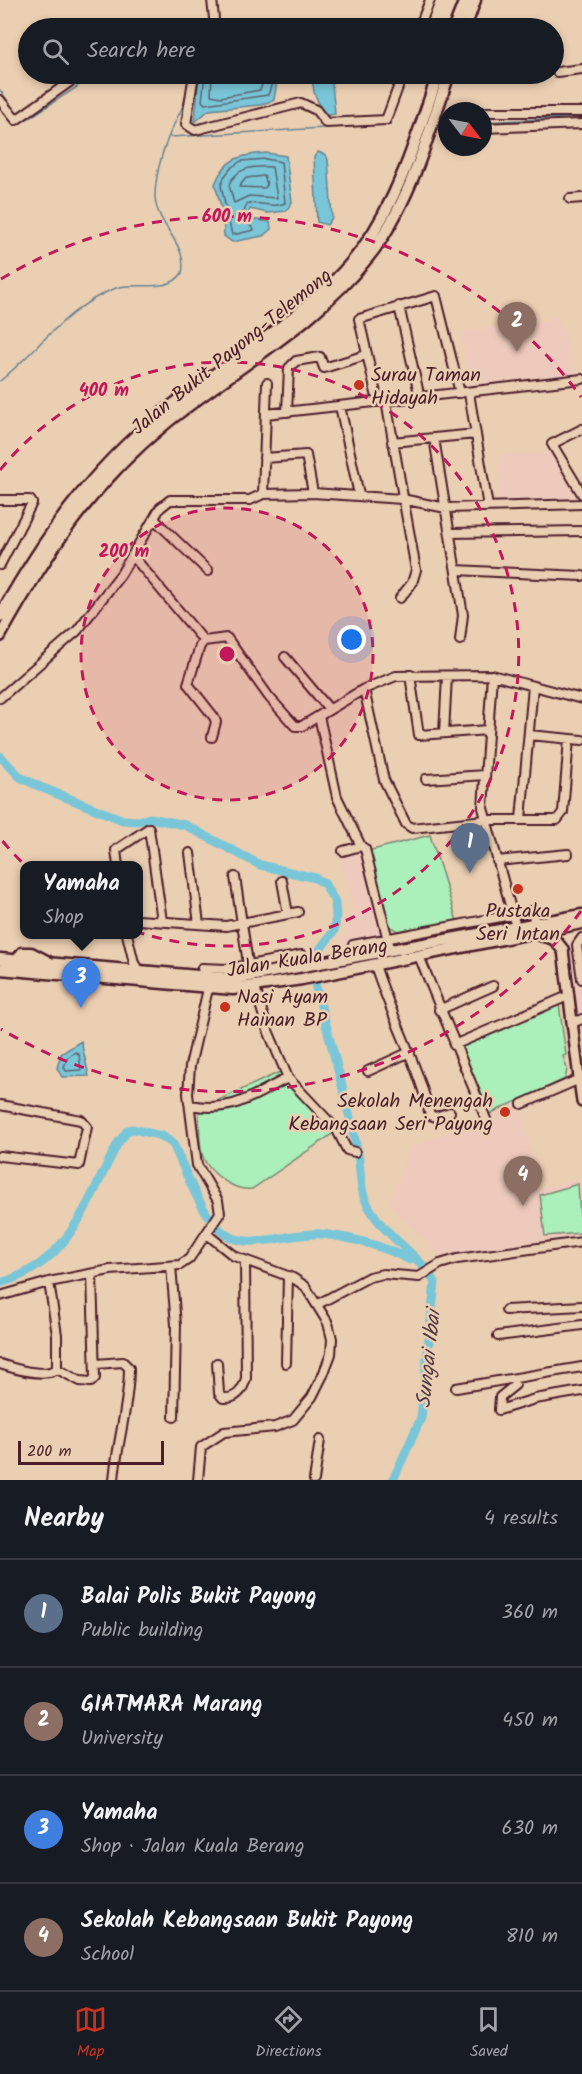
<!DOCTYPE html>
<html lang="en">
<head>
<meta charset="utf-8">
<style>
	body { margin:0; font-family:Kalam,sans-serif; background:#242831; color:#f1f3f6 }
	.compass { position:absolute; left:438px; top:102px; width:54px; height:54px; border-radius:50%; background:#171b24; box-shadow:0 3px 9px #0003; rotate:122deg }
	.scale { position:absolute; left:18px; bottom:15px; width:146px; box-sizing:border-box; padding-left:6px; border:3px solid #4a1f2b; border-top:0; font-size:16px; line-height:21px; white-space:nowrap; color:#4a1f2b; -webkit-text-stroke:4px #ebcfb2; paint-order:stroke }
	.you { position:absolute; left:352px; top:640px; width:21px; height:21px; margin:-15px; border:4px solid #fff; border-radius:50%; background:#1a73e8; box-shadow:0 0 0 9px #1a73e833 }
	.badge { display:grid; place-items:center; width:39px; height:39px; border-radius:50%; background:#c8321e; color:#fff; font-size:20px; font-weight:700 }
	.pin { position:absolute; translate:-50% -50px; filter:drop-shadow(0 2px 3px #0008) }
	.pin::after { content:''; position:absolute; top:32px; width:21px; height:18px; background:inherit; clip-path:polygon(0 0,100% 0,50% 100%) }
	.popup { position:absolute; left:20px; top:861px; width:123px; height:78px; box-sizing:border-box; display:grid; place-content:center; border-radius:12px; background:#171b24; filter:drop-shadow(0 2px 4px #0005); font-size:20px; white-space:nowrap; color:#9ea1a6 }
	.popup b { font-size:22px; color:#f1f3f6 }
	.popup::after { content:''; position:absolute; left:50%; top:100%; margin-left:-12px; border:12px solid transparent; border-top-color:#171b24 }
	.list { margin:0; padding:0; list-style:none }
	h2 { display:flex; justify-content:space-between; align-items:center; height:78px; margin:0; padding:0 24px; font-size:26px }
	h2 small { font-size:20px; font-weight:400; color:#9ea1a6 }
	.list li { display:grid; grid-template-columns:39px 1fr auto; gap:18px; align-items:center; box-sizing:border-box; height:108px; padding:0 24px; border-top:2px solid #363941 }
	.list b { display:block; font-size:22px; white-space:nowrap }
	.list p { margin:0; font-size:20px; white-space:nowrap; color:#9ea1a6 }
	.list em { font-size:20px; font-style:normal; color:#9ea1a6 }
	.icon { flex:none; width:33px; height:33px; fill:none; stroke:currentColor; stroke-width:2; stroke-linecap:round; stroke-linejoin:round }
	.map { position:relative; flex:none; width:582px; height:1480px; overflow:hidden }
	.search { position:absolute; background:#171b24; box-shadow:0 3px 9px #0003; left:18px; right:18px; top:18px; height:66px; display:flex; align-items:center; gap:15px; box-sizing:border-box; padding:0 21px; border-radius:33px; color:#9ea1a6; font-size:22px }
	.sheet { height:510px; background:#171b24 }
	nav { display:flex; justify-content:space-around; align-items:center; box-sizing:border-box; height:84px; border-top:2px solid #363941; background:#171b24; font-size:16px; color:#9ea1a6 }
	nav a { display:grid; justify-items:center; gap:3px }
	nav .on { color:#c8321e }
	.map>svg:first-child { display:block }
	.built { fill:#eecabd }
	.green { fill:#abefba; stroke:#7a8772; stroke-width:1.5 }
	.water { fill:#79c6d8; stroke:#668393; stroke-width:1.5 }
	.lines { fill:none; stroke-linecap:round; stroke-linejoin:round }
	.shore { stroke:#5d6270; stroke-width:1.5 }
	.stream { stroke:#668393; stroke-width:1.5 }
	.river { stroke:#79c6d8; stroke-width:9 }
	.minor-casing { stroke:#4a1f2b; stroke-width:12 }
	.major-casing { stroke:#4a1f2b; stroke-width:14 }
	.highway-casing { stroke:#4a1f2b; stroke-width:15 }
	.minor { stroke:#ebcfb2; stroke-width:8 }
	.major { stroke:#ebcfb2; stroke-width:9 }
	.highway { stroke:#ebcfb2; stroke-width:10 }
	.ring { fill:none; stroke:#c2185b; stroke-width:3; stroke-dasharray:10 8 }
	.poi-dot { fill:#c8321e; stroke:#ebcfb2; stroke-width:2 }
	.labels { text-anchor:middle; stroke-width:5; stroke-linejoin:round; paint-order:stroke }
	.street-label { font-size:20px; fill:#4a1f2b; stroke:#ebcfb2 }
	.poi-label { font-size:20px; fill:#4a1f2b; stroke:#ebcfb2; text-anchor:start }
	.water-label { font-size:21px; font-style:italic; fill:#513845; stroke:#ebcfb2 }
	.centre { fill:#c2185b; stroke:#ebcfb2; stroke-width:3 }
	.ring-label { font-size:18px; text-anchor:middle; font-weight:bold; fill:#c2185b; stroke:#ebcfb2; stroke-width:5; stroke-linejoin:round; paint-order:stroke }
</style>
</head>
<body>
<div class="map">
<svg width="582" height="1480" viewBox="0 0 582 1480">
	<rect width="100%" height="100%" fill="#ebcfb2"/>
	<filter id="ink" filterUnits="userSpaceOnUse"><feTurbulence type="fractalNoise" baseFrequency=".0167" numOctaves="2"/><feDisplacementMap in="SourceGraphic" scale="12" xChannelSelector="R" yChannelSelector="G"/><feConvolveMatrix kernelMatrix="1 2 1 2 8 2 1 2 1" color-interpolation-filters="sRGB"/></filter>
	<g filter="url(#ink)">
		<path class="built" d="M558 317 577 373 575 377 468 388 462 331 528 324Z
			M553 453 582 501 499 504 498 455Z
			M365 841 391 943 351 951 345 949 342 937 348 935 343 919 356 915 339 848Z
			M582 930V1050L579 1052 567 951 571 938Z
			M559 1004 566 1055 563 1056V1064L567 1063V1075L562 1083 521 1101 538 1189 578 1178 582 1241 441 1259 435 1249 389 1204 411 1147 487 1115Z"/>
		<path class="green" d="M430 835 457 921 400 932 387 925 368 851Z
			M559 1004 566 1055 563 1056 567 1069 565 1079 487 1115 458 1046Z
			M280 1072 335 1132 252 1189C235 1192 209 1173 203 1157 198 1144 200 1124 199 1109Z
			M578 1184 581 1233 545 1236 540 1195Z"/>
		<path class="water" d="M199 74H285L277 81 274 100 260 105 209 110 195 122Z
			M311 74H331L335 114 324 116 314 92Z
			M318 152 326 155 328 160 332 218 327 225 317 222 314 157Z
			M266 153 286 156 292 202 286 211 268 213 250 209 248 214 250 219 270 222 271 229 263 236 232 242 224 236 223 214 215 184C225 158 240 155 266 153Z
			M81 1041 89 1076 62 1077 57 1068 61 1054Z"/>
		<g class="lines">
			<path class="shore" d="M205 74 202 101 205 104 268 95 275 74
				M212 74 211 95 221 97 260 90 266 74
				M266 159 281 162 285 203C272 209 260 201 247 204L242 217 254 230 232 235 221 186 224 177 232 167 241 161Z
				M272 167 277 198 249 196 234 203 229 185C236 167 254 166 272 167Z
				M264 176 267 184 265 188 239 187 246 178Z
				M75 1052 79 1054 81 1070 66 1071 64 1067 67 1058Z"/>
			<path class="stream" d="M0 90 17 114
				M23 118H29L77 87 89 74
				M483 122 582 117
				M444 128H447
				M170 137 391 124
				M0 381C38 350 68 306 116 288 135 281 169 294 182 273 189 245 156 225 155 197 155 179 161 155 168 138 178 112 189 105 188 74"/>
			<path class="river" d="M0 756 20 777 40 787 123 820 138 821 150 818 185 825 260 865 315 878 324 883 335 902 336 918 334 931 314 957 312 972C327 1031 345 1090 357 1150 361 1165 359 1185 365 1199 382 1237 417 1251 435 1282L421 1418 393 1480
				M0 1283C70 1264 87 1201 118 1143L128 1130 133 1129 162 1136 173 1144C186 1171 198 1208 219 1229 245 1255 290 1231 322 1234 353 1238 382 1245 410 1260"/>
			<defs>
				<path id="minor" d="M212 0 215 28
					M419 28 430 0
					M557 72 582 69
					M194 74 186 124 195 130 301 103 316 110 326 123 386 120 403 74
					M0 100 16 120 81 74
					M483 112H582
					M483 128 582 124
					M570 199 582 198
					M399 306 420 398
					M469 393 488 507
					M386 401 416 570 412 583 400 598
					M378 402 359 319 436 296 460 393
					M340 406 359 495
					M287 412 289 368 296 361 320 357 324 368 366 355
					M266 414 582 379
					M582 429 552 444 582 494
					M434 438 463 615 460 640
					M392 442 476 434
					M264 458 306 455 313 493
					M263 494 267 383
					M0 500H30L32 503 0 565
					M154 519 208 571
					M450 533 582 531
					M132 555 204 641 227 638 269 697 295 726H302L364 689 396 676 492 675 582 699
					M456 570 582 576
					M204 641 200 646 188 684 214 717 216 722 212 737
					M285 657 329 709
					M410 675 419 735 488 730
					M492 675 483 808 516 927
					M364 689 384 780 406 824 412 828 485 820H557L563 812 569 739
					M0 698 77 631 121 574 160 508 170 500H250L263 494 313 493 402 499 446 508 582 504
					M319 716 337 797 361 846
					M444 733 447 676
					M529 735 582 740
					M426 779 485 775
					M521 819 533 686
					M343 851 361 846 365 849 389 944
					M190 853 199 924
					M497 861 568 854
					M118 866 116 850 149 828 162 921
					M235 877 249 970
					M288 914 298 912
					M138 920 226 926 288 914 282 881
					M127 934 134 963 140 973
					M582 938 577 945 582 979
					M353 945 532 911 535 924
					M419 956 486 1119
					M375 965C391 1016 417 1062 430 1115L436 1117 450 1112
					M202 968 227 969 302 955
					M255 987 267 1028 288 1078 337 1130 347 1150 355 1152
					M439 1010 493 986
					M572 1023 582 1019
					M454 1045 568 996
					M368 1071 410 1052
					M522 1104 582 1078
					M0 1105 81 1120 87 1127 79 1165 0 1156
					M190 1105C234 1113 251 1096 288 1078
					M171 1266 176 1325 174 1417
					M0 1296 49 1282 110 1270 180 1265 189 1259 220 1213 218 1201 197 1165 188 1094 190 1066 208 989
					M318 1304 369 1277 383 1274 419 1277 440 1264 457 1259 582 1242
					M506 1310 582 1306
					M498 1336 582 1325
					M217 1363 219 1393 223 1398C237 1399 243 1390 246 1378L245 1260
					M286 1363 288 1276
					M0 1364C15 1369 44 1378 57 1369V1335L49 1282
					M96 1364 123 1362 129 1368C129 1406 117 1442 114 1480
					M57 1369 80 1381 91 1382 95 1378 92 1274
					M515 1385 500 1397 499 1410 535 1399 582 1391
					M456 1388 582 1367
					M198 1480 201 1447 224 1432 275 1427 293 1420 312 1397 323 1375 331 1354 332 1339 328 1323 305 1286 293 1278 234 1256 207 1234
					M314 1480 320 1440"/>
				<path id="major" d="M563 950 582 1102"/>
				<path id="highway" d="M454 28 465 0
					M465 28 475 0
					M0 616C44 538 90 472 160 415 224 363 314 315 363 248 400 196 418 133 438 74
					M0 636C47 552 91 484 166 423 234 368 315 325 369 256 410 204 428 135 449 74
					M537 934 554 939 563 950
					M0 959 233 979 582 915
					M16 962 22 953H31L50 963
					M0 969 233 989 302 979 582 923"/>
			</defs>
			<use href="#minor" class="minor-casing"/>
			<use href="#major" class="major-casing"/>
			<use href="#highway" class="highway-casing"/>
			<use href="#minor" class="minor"/>
			<use href="#major" class="major"/>
			<use href="#highway" class="highway"/>
		</g>
	</g>
	<circle cx="227" cy="654" r="146" fill="#c2185b" fill-opacity=".12"/>
	<g class="ring">
		<circle cx="227" cy="654" r="146"/>
		<path d="M0 470A292 292 0 1 1 0 838"/>
		<path d="M581 911A438 438 0 0 1 1 1029M1 279A438 438 0 0 1 581 397"/>
	</g>
	<g class="poi-dot">
		<circle cx="359" cy="385" r="6"/>
		<circle cx="518" cy="889" r="6"/>
		<circle cx="225" cy="1007" r="6"/>
		<circle cx="505" cy="1112" r="6"/>
	</g>
	<g class="labels">
		<g class="street-label">
			<text transform="translate(231 351) rotate(-39)" y="7">Jalan Bukit Payong-Telemong</text>
			<text transform="translate(307 957) rotate(-9)" y="7">Jalan Kuala Berang</text>
		</g>
		<g class="poi-label">
			<text x="371" y="381">Surau Taman<tspan x="371" dy="23">Hidayah</tspan></text>
			<text x="518" y="917" text-anchor="middle">Pustaka<tspan x="518" dy="23">Seri Intan</tspan></text>
			<text x="237" y="1003">Nasi Ayam<tspan x="237" dy="23">Hainan BP</tspan></text>
			<text x="493" y="1107" text-anchor="end">Sekolah Menengah<tspan x="493" dy="23">Kebangsaan Seri Payong</tspan></text>
		</g>
		<g class="water-label">
			<text transform="translate(428 1359) rotate(-84)" y="7">Sungai Ibai</text>
		</g>
	</g>
	<circle cx="227" cy="654" r="9" class="centre"/>
	<g class="ring-label">
		<text x="227" y="222">600 m</text>
		<text x="104" y="396">400 m</text>
		<text x="124" y="557">200 m</text>
	</g>
</svg>
<svg class="compass" viewBox="-18 -18 36 36"><path d="M0-13l5 13h-10z" fill="#e53935"/><path d="M0 13l5-13h-10z" fill="#9ea1a6"/></svg>
<div class="scale">200 m</div>
<div class="you"></div>
<div class="pin badge" style="left:470px;top:873px;background:#5c6f8a">1</div>
<div class="pin badge" style="left:517px;top:352px;background:#8d6e63">2</div>
<div class="pin badge" style="left:81px;top:1008px;background:#3f7fe0">3</div>
<div class="popup"><b>Yamaha</b>Shop</div>
<div class="pin badge" style="left:523px;top:1206px;background:#8d6e63">4</div>
<div class="search"><svg class="icon" aria-label="search" viewBox="0 0 24 24"><circle cx="10" cy="10" r="6"/><path d="M15 15l6 6"/></svg>Search here</div>
</div>
<section class="sheet">
<h2>Nearby<small>4 results</small></h2>
<ul class="list">
<li><span class="badge" style="background:#5c6f8a">1</span><div><b>Balai Polis Bukit Payong</b><p>Public building</p></div><em>360 m</em></li>
<li><span class="badge" style="background:#8d6e63">2</span><div><b>GIATMARA Marang</b><p>University</p></div><em>450 m</em></li>
<li><span class="badge" style="background:#3f7fe0">3</span><div><b>Yamaha</b><p>Shop · Jalan Kuala Berang</p></div><em>630 m</em></li>
<li><span class="badge" style="background:#8d6e63">4</span><div><b>Sekolah Kebangsaan Bukit Payong</b><p>School</p></div><em>810 m</em></li>
</ul>
</section>
<nav>
<a class="on"><svg class="icon" aria-label="map" viewBox="0 0 24 24"><path d="M3 6l6-2 6 2 6-2v14l-6 2-6-2-6 2zM9 4v14M15 6v14"/></svg>Map</a>
<a><svg class="icon" aria-label="directions" viewBox="0 0 24 24"><path d="M12 3l9 9-9 9-9-9zM9 14v-3h6M13 9l2 2-2 2"/></svg>Directions</a>
<a><svg class="icon" aria-label="saved" viewBox="0 0 24 24"><path d="M7 4h10v16l-5-4-5 4z"/></svg>Saved</a>
</nav>
</body>
</html>
